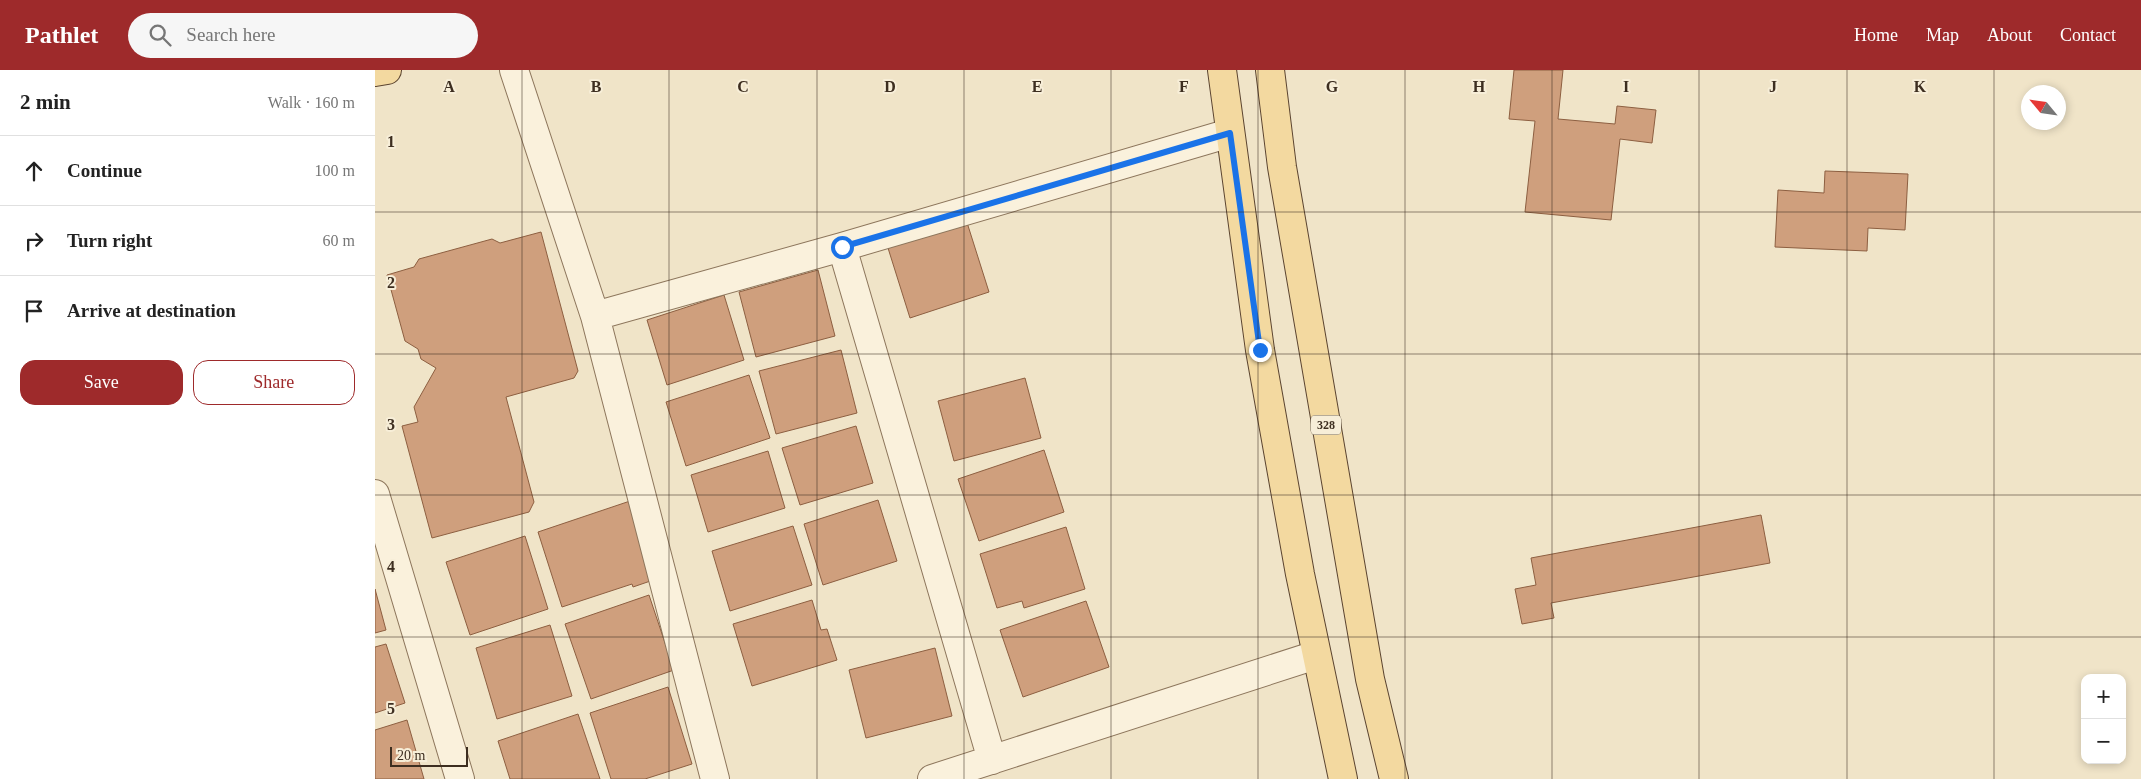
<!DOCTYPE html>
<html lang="en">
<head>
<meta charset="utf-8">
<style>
	body { margin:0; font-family:Georgia,serif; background:#f6f6f6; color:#222 }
	.controls { position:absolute; right:15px; bottom:15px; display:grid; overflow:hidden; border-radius:10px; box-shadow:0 2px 8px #0003 }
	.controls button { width:45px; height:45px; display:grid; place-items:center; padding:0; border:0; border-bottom:1px solid #e0e0e0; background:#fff; color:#222; font:25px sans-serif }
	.compass { position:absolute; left:1646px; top:15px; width:45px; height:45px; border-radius:50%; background:#fff; box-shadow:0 2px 8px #0003; rotate:299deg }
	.scale { position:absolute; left:15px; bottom:12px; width:78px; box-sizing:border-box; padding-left:5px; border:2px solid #3d2e20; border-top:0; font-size:14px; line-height:18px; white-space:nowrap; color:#3d2e20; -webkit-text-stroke:4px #f7eed8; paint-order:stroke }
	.stop { position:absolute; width:15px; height:15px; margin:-11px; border:4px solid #1a73e8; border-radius:50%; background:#fff }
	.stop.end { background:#1a73e8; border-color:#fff; box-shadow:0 1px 5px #0008 }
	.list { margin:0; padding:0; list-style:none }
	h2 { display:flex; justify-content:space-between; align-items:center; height:65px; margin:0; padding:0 20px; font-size:21px }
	h2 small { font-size:16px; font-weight:400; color:#767676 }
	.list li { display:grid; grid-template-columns:32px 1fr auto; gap:15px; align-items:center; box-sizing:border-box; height:70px; padding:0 20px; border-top:1px solid #e0e0e0 }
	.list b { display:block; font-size:19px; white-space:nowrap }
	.list em { font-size:16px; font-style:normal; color:#767676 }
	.actions { display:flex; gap:10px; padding:15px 20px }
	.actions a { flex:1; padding:11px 0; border:1px solid #9e2a2b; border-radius:15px; text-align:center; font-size:18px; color:#9e2a2b }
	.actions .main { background:#9e2a2b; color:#fff }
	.icon { flex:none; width:28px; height:28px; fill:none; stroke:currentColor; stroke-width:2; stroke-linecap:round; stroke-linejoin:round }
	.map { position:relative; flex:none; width:1766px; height:709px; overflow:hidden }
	header { display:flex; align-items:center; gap:30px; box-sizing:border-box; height:70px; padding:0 25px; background:#9e2a2b; color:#fff }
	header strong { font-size:24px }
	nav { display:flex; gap:28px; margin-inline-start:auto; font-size:18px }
	.search { width:350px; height:45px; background:#f6f6f6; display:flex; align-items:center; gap:12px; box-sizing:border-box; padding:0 18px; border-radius:28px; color:#767676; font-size:19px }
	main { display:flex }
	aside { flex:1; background:#fff }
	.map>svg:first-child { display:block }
	.building { fill:#cf9f7d; stroke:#8d5f41 }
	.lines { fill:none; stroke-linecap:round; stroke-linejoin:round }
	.minor-casing { stroke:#8d765c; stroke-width:30 }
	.major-casing { stroke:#5b4430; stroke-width:30 }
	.minor { stroke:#faf1dc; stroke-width:28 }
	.major { stroke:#f3d9a0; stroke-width:28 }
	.route { stroke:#1a73e8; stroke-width:6 }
	.grid { fill:none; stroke:#3d2e20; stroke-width:1; stroke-opacity:0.55 }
	.labels { text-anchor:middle; stroke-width:4; stroke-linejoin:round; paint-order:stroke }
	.shield { fill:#f7eed8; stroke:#756857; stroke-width:1 }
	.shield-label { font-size:12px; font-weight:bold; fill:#3d2e20 }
	.grid-label { font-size:16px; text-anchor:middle; font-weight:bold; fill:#3d2e20; stroke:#f7eed8; stroke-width:4; stroke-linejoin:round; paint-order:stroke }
</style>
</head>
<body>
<header>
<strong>Pathlet</strong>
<div class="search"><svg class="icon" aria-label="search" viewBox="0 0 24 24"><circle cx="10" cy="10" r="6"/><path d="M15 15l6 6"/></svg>Search here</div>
<nav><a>Home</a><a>Map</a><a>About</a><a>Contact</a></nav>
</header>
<main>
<aside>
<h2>2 min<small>Walk · 160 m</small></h2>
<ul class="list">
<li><svg class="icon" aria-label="ahead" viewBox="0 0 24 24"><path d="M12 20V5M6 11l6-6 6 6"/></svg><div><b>Continue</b></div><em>100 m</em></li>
<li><svg class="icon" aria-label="right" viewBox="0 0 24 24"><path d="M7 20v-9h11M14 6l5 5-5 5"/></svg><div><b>Turn right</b></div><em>60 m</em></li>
<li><svg class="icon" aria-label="arrive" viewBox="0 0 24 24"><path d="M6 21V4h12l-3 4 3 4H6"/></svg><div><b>Arrive at destination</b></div></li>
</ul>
<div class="actions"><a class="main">Save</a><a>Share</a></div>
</aside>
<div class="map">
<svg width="1766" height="709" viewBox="0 0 1766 709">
	<rect width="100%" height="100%" fill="#f0e4c8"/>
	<path class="building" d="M1139 0H1188L1183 49 1240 54 1242 36 1281 40 1277 73 1245 69 1236 150 1150 142 1160 51 1134 49Z
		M1450 101 1533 104 1530 160 1493 158 1492 181 1400 177 1403 120 1449 123Z
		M589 143 614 222 535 248 513 178 570 159Z
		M166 162 203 301 199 308 131 327 159 432 154 442 57 468 27 356 43 352 39 337 61 298 46 289 43 279 30 271 12 205 39 197 44 189 117 169 125 173Z
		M443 200 460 266 381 287 364 222Z
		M349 225 369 290 292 315 272 250Z
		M466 280 482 343 401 364 384 301Z
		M374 305 395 368 311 396 291 332Z
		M650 308 666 368 579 391 563 331Z
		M481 356 498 413 425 435 407 378Z
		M669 380 689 442 604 471 583 409Z
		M393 381 410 438 333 462 316 405Z
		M261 429 287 507 258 517 257 514 187 537 163 462Z
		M503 430 522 491 448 515 429 454Z
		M1386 445 1395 493 1176 533 1179 548 1147 554 1140 519 1161 515 1156 488Z
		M418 456 437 515 355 541 337 481Z
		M691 457 710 519 649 538 647 531 622 538 605 484Z
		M150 466 173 539 95 565 71 492Z
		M0 519 11 560 0 563Z
		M274 525 299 600 216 629 190 554Z
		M437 530 446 560 452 559 462 590 377 616 358 554Z
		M711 531 734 597 648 627 625 560Z
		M175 555 197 626 122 649 101 578Z
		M11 574 30 633 0 643V577Z
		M560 578 577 646 491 668 474 600Z
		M293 617 317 694 270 709H236L215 643Z
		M203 644 225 709H135L123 671Z
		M32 650 49 709H0V660Z"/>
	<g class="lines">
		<defs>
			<path id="minor" d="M139 0 220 246
				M467 177 617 690
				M0 424 85 709
				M340 709 220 246 467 177 855 63
				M557 709 941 585"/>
			<path id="major" d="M847 0 885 280 925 504 968 709
				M895 0 907 97 995 609 1019 709
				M0 2 12 0"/>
		</defs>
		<use href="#minor" class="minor-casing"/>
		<use href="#major" class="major-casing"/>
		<use href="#minor" class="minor"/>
		<use href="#major" class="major"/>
	</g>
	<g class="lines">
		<path class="route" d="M467 177 855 63 885 280"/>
	</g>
	<path class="grid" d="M147 0V709M294 0V709M442 0V709M589 0V709M736 0V709M883 0V709M1030 0V709M1177 0V709M1324 0V709M1472 0V709M1619 0V709M0 142H1766M0 284H1766M0 425H1766M0 567H1766"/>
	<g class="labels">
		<rect class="shield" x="936" y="345.5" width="30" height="19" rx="4"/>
		<g class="shield-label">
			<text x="951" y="359">328</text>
		</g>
	</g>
	<g class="grid-label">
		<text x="74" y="22">A</text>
		<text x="221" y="22">B</text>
		<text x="368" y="22">C</text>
		<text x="515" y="22">D</text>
		<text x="662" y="22">E</text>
		<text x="809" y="22">F</text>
		<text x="957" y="22">G</text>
		<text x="1104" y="22">H</text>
		<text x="1251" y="22">I</text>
		<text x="1398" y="22">J</text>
		<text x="1545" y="22">K</text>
		<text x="16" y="77">1</text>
		<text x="16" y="218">2</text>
		<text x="16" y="360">3</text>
		<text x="16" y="502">4</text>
		<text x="16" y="644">5</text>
	</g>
</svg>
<div class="controls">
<button>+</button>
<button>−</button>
</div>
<svg class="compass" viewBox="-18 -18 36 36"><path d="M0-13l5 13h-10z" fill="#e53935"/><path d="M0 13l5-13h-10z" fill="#767676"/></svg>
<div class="scale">20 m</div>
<div class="stop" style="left:467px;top:177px"></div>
<div class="stop end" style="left:885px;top:280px"></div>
</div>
</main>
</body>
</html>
